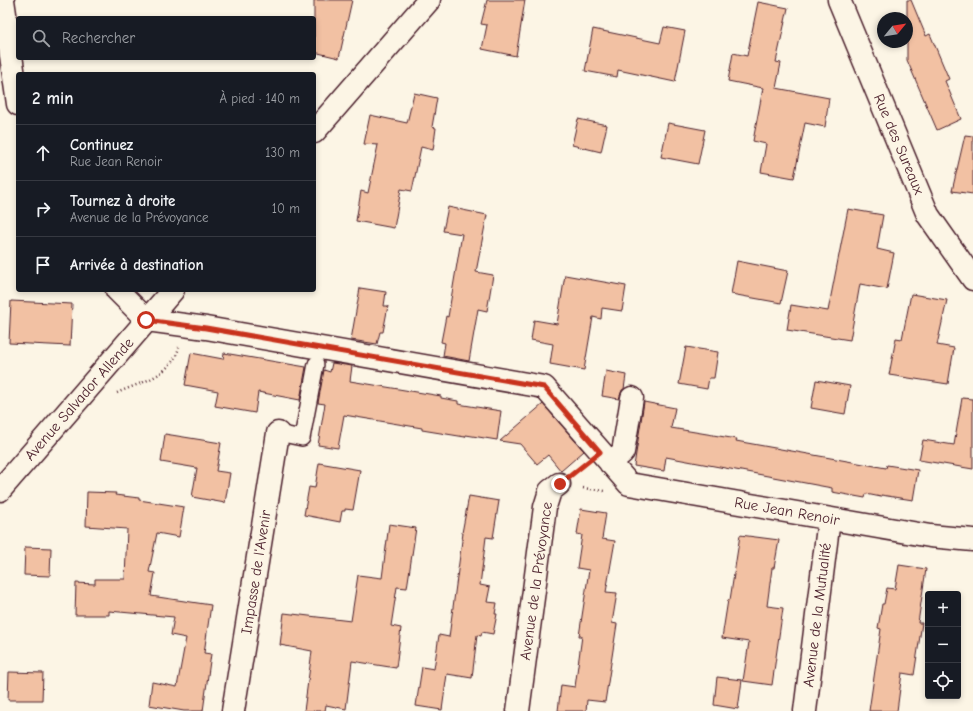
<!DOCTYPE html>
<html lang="fr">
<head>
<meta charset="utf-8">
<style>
	body { margin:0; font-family:"Comic Neue",sans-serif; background:#242831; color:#f1f3f6 }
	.controls { position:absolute; right:12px; bottom:12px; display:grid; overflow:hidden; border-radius:4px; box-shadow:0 2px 6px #0003 }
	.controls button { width:36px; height:36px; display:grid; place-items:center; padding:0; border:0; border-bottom:1px solid #363941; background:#171b24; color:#f1f3f6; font:20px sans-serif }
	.compass { position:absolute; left:877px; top:12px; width:36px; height:36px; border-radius:50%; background:#171b24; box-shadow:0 2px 6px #0003; rotate:60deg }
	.stop { position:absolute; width:12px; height:12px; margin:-9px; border:3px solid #c8321e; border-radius:50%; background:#fff }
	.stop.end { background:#c8321e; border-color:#fff; box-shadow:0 1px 4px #0008 }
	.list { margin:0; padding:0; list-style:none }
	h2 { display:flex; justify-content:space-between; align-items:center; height:52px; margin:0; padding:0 16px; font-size:17px }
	h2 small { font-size:13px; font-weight:400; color:#9ea1a6 }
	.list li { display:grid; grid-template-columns:26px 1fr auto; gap:12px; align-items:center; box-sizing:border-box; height:56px; padding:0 16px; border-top:1px solid #363941 }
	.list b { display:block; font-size:15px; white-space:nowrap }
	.list p { margin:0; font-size:13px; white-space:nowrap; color:#9ea1a6 }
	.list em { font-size:13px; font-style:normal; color:#9ea1a6 }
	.icon { flex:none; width:22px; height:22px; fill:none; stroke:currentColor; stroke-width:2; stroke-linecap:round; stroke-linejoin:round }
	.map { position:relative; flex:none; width:973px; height:711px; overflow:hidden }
	.search { position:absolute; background:#171b24; box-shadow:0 2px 6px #0003; left:16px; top:16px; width:300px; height:44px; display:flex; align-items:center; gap:10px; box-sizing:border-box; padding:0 14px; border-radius:4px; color:#9ea1a6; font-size:15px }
	.panel { position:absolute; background:#171b24; box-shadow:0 2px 6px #0003; left:16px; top:72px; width:300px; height:220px; border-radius:4px }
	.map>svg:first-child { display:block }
	.building { fill:#f2c1a3; stroke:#4a1f2b }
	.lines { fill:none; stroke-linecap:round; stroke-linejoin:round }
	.lane-casing { stroke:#4a1f2b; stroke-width:18 }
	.street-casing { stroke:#4a1f2b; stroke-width:25 }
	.path { stroke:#4a1f2b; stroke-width:2.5; stroke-dasharray:1 3; stroke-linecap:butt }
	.lane { stroke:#fcf5e5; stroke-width:15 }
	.street { stroke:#fcf5e5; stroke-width:22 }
	.route { stroke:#c8321e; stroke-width:5 }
	.labels { text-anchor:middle; stroke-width:3; stroke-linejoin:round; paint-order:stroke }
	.street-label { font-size:15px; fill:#4a1f2b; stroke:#fcf5e5 }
</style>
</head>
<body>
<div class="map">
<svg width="973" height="711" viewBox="0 0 973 711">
	<rect width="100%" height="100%" fill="#fcf5e5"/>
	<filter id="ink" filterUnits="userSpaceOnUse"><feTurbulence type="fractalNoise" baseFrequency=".025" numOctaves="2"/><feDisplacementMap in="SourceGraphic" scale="8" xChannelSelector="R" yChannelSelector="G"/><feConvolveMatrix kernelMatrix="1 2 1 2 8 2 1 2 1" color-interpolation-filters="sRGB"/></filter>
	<g filter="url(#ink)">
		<path class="building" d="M314 0H352L339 58 314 52Z
			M487 0H525L516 56 482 49 487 25 481 24Z
			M907 0H911L926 36 930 34 949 79 945 81 961 119 937 130 907 60Z
			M758 2 788 8 776 62 781 63 776 88 829 98 825 127 805 123 794 178 761 172 766 144 753 141 763 88 728 81 733 53 747 56Z
			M664 27 685 31 675 82 618 70 617 77 585 71 593 29 660 43Z
			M414 93 437 98 432 127 436 128 433 150 421 147 412 191 401 189 394 228 356 221 361 191 368 193 378 145 364 144 370 115 407 123Z
			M578 119 607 125 601 152 572 145Z
			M668 123 705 130 698 164 661 157Z
			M965 135 973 136V194L952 191Z
			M448 207 487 215 476 272 493 275 487 311 478 309 469 361 443 356 445 343 441 342 446 316 448 317 462 234 443 231Z
			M848 209 883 215 877 249 894 253 887 289 860 284 850 340 787 330 791 305 828 311Z
			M737 261 788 271 781 303 731 294Z
			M565 275 626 286 622 311 602 308 601 319 593 317 584 370 550 364 553 344 531 340 534 320 557 324Z
			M360 288 386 292 384 306H388L383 332H380L377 344 351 340Z
			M911 294 947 300 937 345 954 348 948 384 889 375 896 338 902 339Z
			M11 301 72 304 70 346 9 343Z
			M686 347 718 352 714 378H709L707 389 679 384Z
			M191 353 223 359 224 353 306 367 300 400 258 392 255 413 215 406 218 391 185 385Z
			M332 363 352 366 350 381 441 396V398L458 401V404L501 411 497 440 466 435 465 437 422 430V428L344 415 338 448 318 445 325 404 318 403 324 370 330 372Z
			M606 371 626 375 624 389 622 390 619 399 602 396Z
			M816 380 850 386 845 414 811 408Z
			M962 398 973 399V469L919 460 923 440 954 445Z
			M644 402 675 408 671 428 737 439 736 441 886 468 887 465 918 470 913 500 881 495V497L866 494 865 498 832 492V488L666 457 664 471 634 466Z
			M543 404 584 451 561 471 548 455 537 464 520 444 500 441Z
			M165 434 221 443 216 471 230 473 225 503 192 497 197 468 161 462Z
			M319 463 360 470 353 510 345 509V511H342L340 522 304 515 309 487 315 488Z
			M87 492 116 493 115 495 139 498V500L184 507 179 537 157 533 149 572 155 573 151 596 211 605 204 653 211 654 203 711H184L149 705 152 682 177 687 186 638 171 635 174 617 109 611V615H75L76 583 95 584V579H125L127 529 86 526Z
			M469 496 499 501 493 538 486 537 480 585 490 587 487 602 497 603 495 614H497L493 634 482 632 481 636 477 635 472 678 447 674 442 710 416 706 422 667 434 669 439 635 449 637 463 533H462Z
			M581 509 606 513 602 539 615 541 606 592 617 593 612 623 617 624 605 702 587 700 586 711H558L561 685 575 687 582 636H579L589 570 577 568 582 535 577 534Z
			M389 524 416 528 407 588 397 587 391 626 401 628 396 668 352 661 346 709 326 705 325 711H304L312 651 280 645 284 613 351 621 358 575 382 578Z
			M740 535 779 540 774 568H772L767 606 783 608 772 685 743 681 749 642 722 638 728 600H730Z
			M25 547 51 548 50 576 24 575Z
			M899 565 926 569 918 623H922L914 675 902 673 897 711H869L881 629 878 628 882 604H884L887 588 895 589Z
			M9 672 43 673 42 700H8Z
			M717 677 742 680 738 709 714 705Z"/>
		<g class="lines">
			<defs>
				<path id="lane" d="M278 433 302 438 316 364"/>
				<path id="street" d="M3 0 18 104
					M839 0 928 215 973 279
					M314 132 429 0
					M117 290 147 320
					M147 320 206 328 544 387 629 484 930 536 973 540
					M610 463 623 452 632 398
					M0 490 173 290
					M233 711 278 433
					M518 711 545 507 550 491 559 484
					M805 711 829 519"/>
			</defs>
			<use href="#lane" class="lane-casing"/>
			<use href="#street" class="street-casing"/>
			<path class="path" d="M117 393C141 382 172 376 179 347
				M583 488 604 491"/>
			<use href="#lane" class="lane"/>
			<use href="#street" class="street"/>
		</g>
	</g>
	<g class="lines" filter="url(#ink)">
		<path class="route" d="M146 320 206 328 544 387 600 452 560 484"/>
	</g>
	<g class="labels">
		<g class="street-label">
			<text transform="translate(899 144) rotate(67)" y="5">Rue des Sureaux</text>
			<text transform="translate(79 399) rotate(-49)" y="5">Avenue Salvador Allende</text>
			<text transform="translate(787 511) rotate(10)" y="5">Rue Jean Renoir</text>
			<text transform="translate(256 572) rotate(-81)" y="5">Impasse de l'Avenir</text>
			<text transform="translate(536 581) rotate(-82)" y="5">Avenue de la Prévoyance</text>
			<text transform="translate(817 615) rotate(-83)" y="5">Avenue de la Mutualité</text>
		</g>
	</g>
</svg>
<div class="controls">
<button>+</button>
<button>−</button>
<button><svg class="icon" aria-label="locate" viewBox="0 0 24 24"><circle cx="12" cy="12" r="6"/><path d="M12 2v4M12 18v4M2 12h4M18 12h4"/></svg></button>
</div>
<svg class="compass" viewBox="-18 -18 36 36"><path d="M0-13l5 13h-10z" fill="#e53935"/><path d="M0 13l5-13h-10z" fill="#9ea1a6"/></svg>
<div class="stop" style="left:146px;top:320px"></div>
<div class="stop end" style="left:560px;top:484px"></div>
<div class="search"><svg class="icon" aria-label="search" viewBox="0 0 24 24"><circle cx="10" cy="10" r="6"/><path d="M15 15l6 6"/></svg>Rechercher</div>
<section class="panel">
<h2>2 min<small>À pied · 140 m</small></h2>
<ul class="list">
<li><svg class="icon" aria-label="ahead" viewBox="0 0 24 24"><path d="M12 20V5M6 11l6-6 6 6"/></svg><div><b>Continuez</b><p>Rue Jean Renoir</p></div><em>130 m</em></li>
<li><svg class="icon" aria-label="right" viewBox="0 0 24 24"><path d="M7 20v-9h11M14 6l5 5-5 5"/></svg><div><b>Tournez à droite</b><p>Avenue de la Prévoyance</p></div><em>10 m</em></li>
<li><svg class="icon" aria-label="arrive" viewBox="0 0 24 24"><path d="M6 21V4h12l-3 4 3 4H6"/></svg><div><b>Arrivée à destination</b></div></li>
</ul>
</section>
</div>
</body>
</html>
